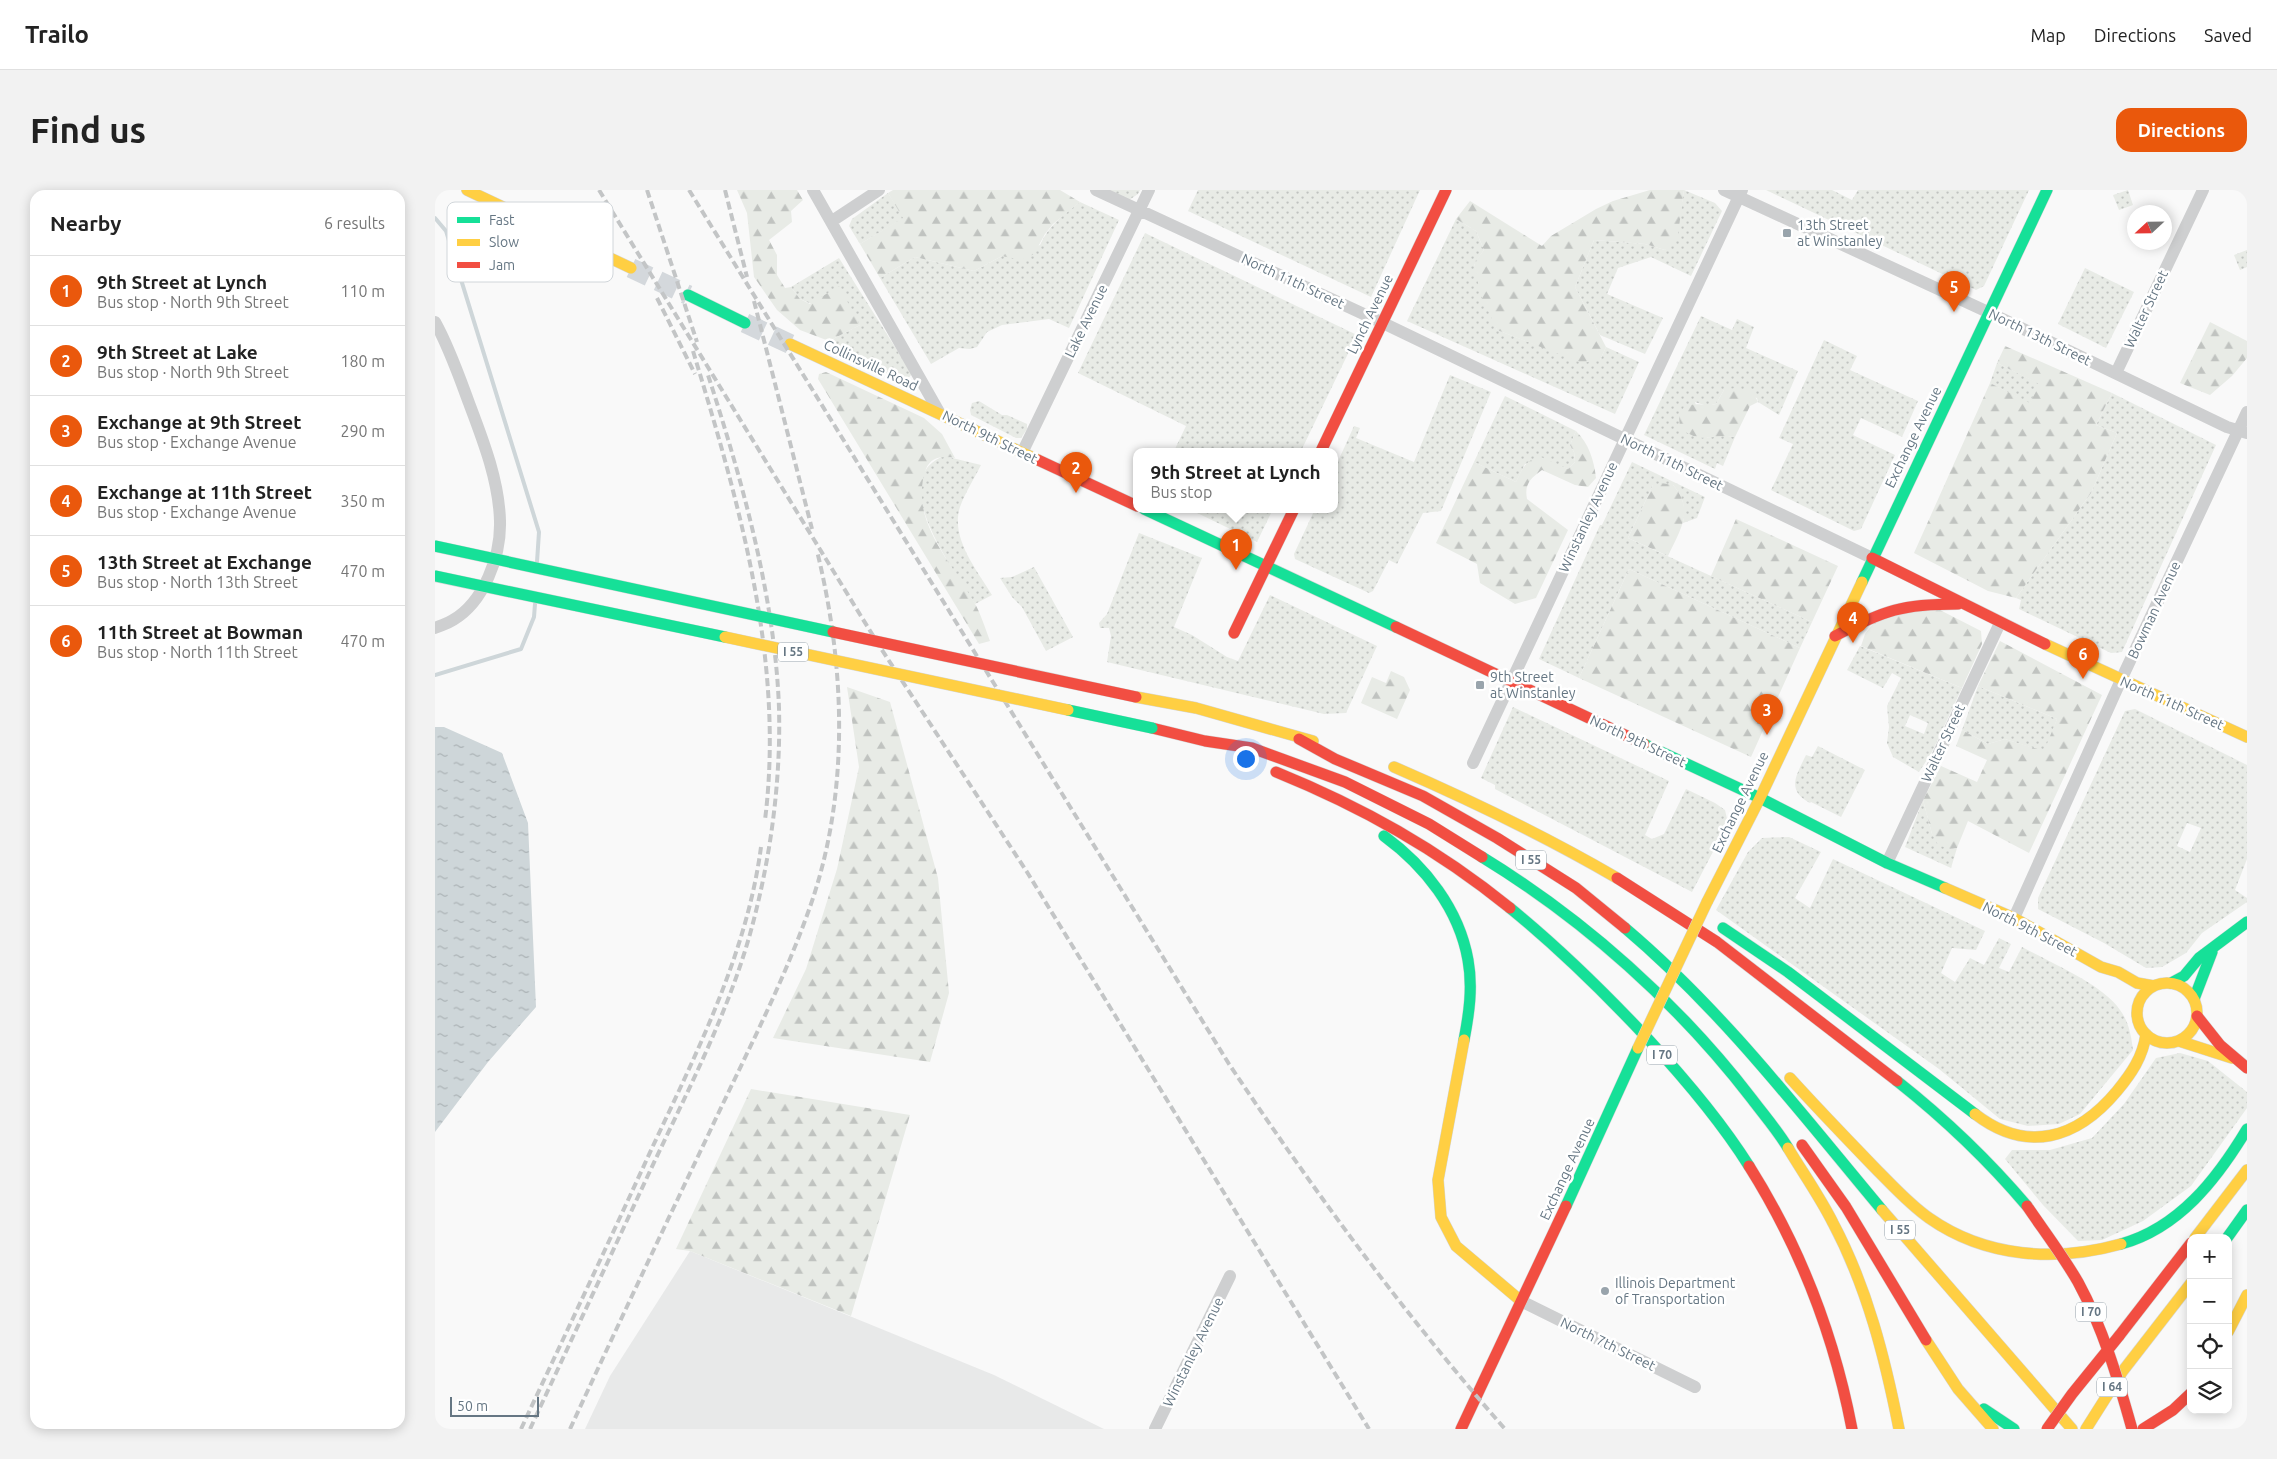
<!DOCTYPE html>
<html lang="en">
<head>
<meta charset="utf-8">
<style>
	body { margin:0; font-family:Ubuntu,sans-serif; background:#f2f2f2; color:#222 }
	.controls { position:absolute; right:15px; bottom:15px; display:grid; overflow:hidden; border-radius:10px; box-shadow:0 2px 12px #0003 }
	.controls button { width:45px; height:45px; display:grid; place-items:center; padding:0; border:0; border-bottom:1px solid #e0e0e0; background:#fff; color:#222; font:25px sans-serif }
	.compass { position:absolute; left:1692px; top:15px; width:45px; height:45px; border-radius:50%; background:#fff; box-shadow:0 2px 12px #0003; rotate:248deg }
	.scale { position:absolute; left:15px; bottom:12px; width:89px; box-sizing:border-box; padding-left:5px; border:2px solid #657683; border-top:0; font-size:14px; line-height:18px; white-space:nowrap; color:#657683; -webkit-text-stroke:4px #fff; paint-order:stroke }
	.you { position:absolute; left:810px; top:568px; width:18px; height:18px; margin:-12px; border:4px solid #fff; border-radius:50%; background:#1a73e8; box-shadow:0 0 0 8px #1a73e833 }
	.badge { display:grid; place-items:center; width:32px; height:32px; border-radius:50%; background:#ea580c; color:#fff; font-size:16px; font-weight:700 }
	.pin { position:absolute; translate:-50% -41px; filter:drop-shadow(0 1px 2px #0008) }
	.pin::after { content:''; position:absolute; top:26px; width:18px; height:15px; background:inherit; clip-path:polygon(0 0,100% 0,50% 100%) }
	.popup { position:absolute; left:698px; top:258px; width:205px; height:65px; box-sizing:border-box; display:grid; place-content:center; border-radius:10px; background:#fff; filter:drop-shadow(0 1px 4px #0005); font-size:16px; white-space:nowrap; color:#767676 }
	.popup b { font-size:19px; color:#222 }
	.popup::after { content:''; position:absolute; left:50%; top:100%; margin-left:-10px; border:10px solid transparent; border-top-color:#fff }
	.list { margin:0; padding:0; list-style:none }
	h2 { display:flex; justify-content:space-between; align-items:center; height:65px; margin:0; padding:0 20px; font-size:21px }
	h2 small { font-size:16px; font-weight:400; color:#767676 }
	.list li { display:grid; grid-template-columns:32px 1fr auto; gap:15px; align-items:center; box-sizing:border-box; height:70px; padding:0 20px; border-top:1px solid #e0e0e0 }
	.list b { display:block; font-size:19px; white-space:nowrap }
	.list p { margin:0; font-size:16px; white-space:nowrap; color:#767676 }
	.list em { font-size:16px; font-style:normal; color:#767676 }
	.icon { flex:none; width:28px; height:28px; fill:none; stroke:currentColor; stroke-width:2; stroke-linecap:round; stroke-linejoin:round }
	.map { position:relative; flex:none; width:1812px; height:1239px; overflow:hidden; border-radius:15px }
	header { display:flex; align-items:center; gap:30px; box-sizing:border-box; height:70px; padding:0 25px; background:#fff; border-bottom:1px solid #e0e0e0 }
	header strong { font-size:24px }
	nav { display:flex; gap:28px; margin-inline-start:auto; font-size:18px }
	.intro { display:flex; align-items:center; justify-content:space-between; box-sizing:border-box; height:120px; padding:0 30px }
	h1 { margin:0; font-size:35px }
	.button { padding:12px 22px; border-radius:15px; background:#ea580c; color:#fff; font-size:18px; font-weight:700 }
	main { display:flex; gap:30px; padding:0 30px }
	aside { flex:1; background:#fff; border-radius:15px; box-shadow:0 2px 12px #0003 }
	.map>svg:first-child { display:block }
	.built { fill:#e8e9e9 }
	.grass { fill:url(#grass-dots); fill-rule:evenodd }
	.forest { fill:url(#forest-firs) }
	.water { fill:url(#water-ripples) }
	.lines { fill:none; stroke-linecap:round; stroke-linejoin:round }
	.stream { stroke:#ced6d9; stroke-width:4 }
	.primary-tunnel { stroke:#d4d8dc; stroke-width:20; stroke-dasharray:20 10; stroke-linecap:butt }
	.fast-casing { stroke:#d5d6d7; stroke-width:12 }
	.slow-casing { stroke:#d5d6d7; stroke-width:12 }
	.jam-casing { stroke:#d5d6d7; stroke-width:12 }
	.street { stroke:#cecfd0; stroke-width:12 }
	.fast { stroke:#16e098; stroke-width:11 }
	.slow { stroke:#ffcf43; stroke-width:11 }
	.jam { stroke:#f24e42; stroke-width:11 }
	.rail { stroke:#c3c5c6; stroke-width:4; stroke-dasharray:8 4; stroke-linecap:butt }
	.fast-bridge-casing { stroke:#d5d6d7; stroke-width:12; stroke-linecap:butt }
	.slow-bridge-casing { stroke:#d5d6d7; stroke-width:12; stroke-linecap:butt }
	.jam-bridge-casing { stroke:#d5d6d7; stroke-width:12; stroke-linecap:butt }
	.fast-bridge { stroke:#16e098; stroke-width:11 }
	.slow-bridge { stroke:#ffcf43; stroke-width:11 }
	.jam-bridge { stroke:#f24e42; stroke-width:11 }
	.poi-dot { fill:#99a4ac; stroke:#fff; stroke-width:2 }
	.labels { text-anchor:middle; stroke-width:5; stroke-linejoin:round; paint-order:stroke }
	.shield { fill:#fff; stroke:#939fa8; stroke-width:1 }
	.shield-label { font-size:12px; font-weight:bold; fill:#657683 }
	.poi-label { font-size:14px; fill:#657683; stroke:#fff; text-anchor:start }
	.street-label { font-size:14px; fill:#657683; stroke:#fff }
	.key { fill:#fff; stroke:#d1d6da; stroke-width:1 }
	.key-label { font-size:14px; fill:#657683 }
</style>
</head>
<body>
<header>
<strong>Trailo</strong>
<nav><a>Map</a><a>Directions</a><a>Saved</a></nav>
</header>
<div class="intro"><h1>Find us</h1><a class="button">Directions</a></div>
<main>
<aside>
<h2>Nearby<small>6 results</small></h2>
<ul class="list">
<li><span class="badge">1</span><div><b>9th Street at Lynch</b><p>Bus stop · North 9th Street</p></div><em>110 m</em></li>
<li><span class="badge">2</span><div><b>9th Street at Lake</b><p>Bus stop · North 9th Street</p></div><em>180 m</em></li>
<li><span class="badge">3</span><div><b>Exchange at 9th Street</b><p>Bus stop · Exchange Avenue</p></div><em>290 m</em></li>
<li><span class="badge">4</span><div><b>Exchange at 11th Street</b><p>Bus stop · Exchange Avenue</p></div><em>350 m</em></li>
<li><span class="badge">5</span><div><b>13th Street at Exchange</b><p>Bus stop · North 13th Street</p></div><em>470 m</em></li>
<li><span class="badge">6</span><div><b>11th Street at Bowman</b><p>Bus stop · North 11th Street</p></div><em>470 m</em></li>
</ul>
</aside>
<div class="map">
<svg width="1812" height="1239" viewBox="0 0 1812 1239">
	<defs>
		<pattern id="grass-dots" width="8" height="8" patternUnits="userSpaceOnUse" patternTransform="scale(1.25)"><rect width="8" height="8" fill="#e8ebe6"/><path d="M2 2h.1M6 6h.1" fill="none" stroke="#c0c3c0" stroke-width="1.8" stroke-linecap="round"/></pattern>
		<pattern id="forest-firs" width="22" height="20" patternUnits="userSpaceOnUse" patternTransform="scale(1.25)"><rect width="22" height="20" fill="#e8ebe6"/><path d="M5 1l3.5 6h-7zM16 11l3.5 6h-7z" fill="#c0c3c0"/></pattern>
		<pattern id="water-ripples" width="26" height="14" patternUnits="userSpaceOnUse" patternTransform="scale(1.25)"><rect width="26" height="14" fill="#ced6d9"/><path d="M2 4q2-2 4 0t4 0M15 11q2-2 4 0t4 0" fill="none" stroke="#abb2b5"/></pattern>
	</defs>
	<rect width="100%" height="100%" fill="#f9f9f9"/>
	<path class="built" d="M255 1061 559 1185 669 1239H150L175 1186Z"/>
	<path class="grass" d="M675 0H705L703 4 694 10Z
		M763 0H985L936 107 753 21Z
		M1249 0 1280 13 1287 21 1256 86 1216 67 1183 78 1172 104 1228 128 1210 164 1165 145 1140 97 1159 50 1210 54 1230 60 1246 19Z
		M1331 0H1397L1417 10 1423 0H1594L1549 96 1541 100Z
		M1693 0 1698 15 1684 20 1678 5Z
		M453 3 469 28 425 54 414 36 417 29Z
		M645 12 684 30 634 138 614 129 567 135 552 142 542 157 535 159 524 158 496 174 445 88 480 67 539 81 567 66 605 55C613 36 629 24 645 12Z
		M1021 29 1041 41 1049 60 1039 74 1062 140 1099 154 1165 170 1171 157 1204 172 1180 224 972 131Z
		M710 43 922 145 866 261H739L751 236 643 183Z
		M1812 60V77L1805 80 1799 65Z
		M404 68 477 184 469 193 397 154 394 151 425 135 365 109 356 97Z
		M1650 78 1699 102 1671 158 1623 134Z
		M1266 126 1297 140 1302 129 1319 137 1311 158 1363 181 1344 225 1323 212 1322 208 1289 200 1281 214 1272 216 1260 212 1272 248 1285 245 1300 247 1288 276 1282 273 1280 279 1209 245Z
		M1389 150 1422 166 1415 180 1483 211 1467 247 1426 228 1418 245 1460 265 1426 339 1419 341 1336 300 1358 254 1344 248Z
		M1562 173 1605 194 1595 214 1555 193Z
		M1015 185 1056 202 1006 321 988 323 962 374 954 370 938 401 934 403 860 369 859 364 880 319H900V278L919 236 925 238 921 248 979 272Z
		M1677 203 1781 255 1687 462 1676 463 1584 419 1586 410 1581 408 1656 303 1682 243 1661 235Z
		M1070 206 1141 241 1135 255 1139 262 1140 272 1133 279 1125 276 1090 274 1081 292 1039 272Z
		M544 211 567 225H572L592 234V239L586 248H581L536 225 535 220 537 213Z
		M509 266 546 275C539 289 530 303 525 317 515 348 542 380 557 405L540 414C521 383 449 289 509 266Z
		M1197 272 1270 307 1262 328 1248 333C1250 316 1249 308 1238 295H1218L1193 348 1377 432 1365 458 1194 379 1144 488 1104 469 1165 335H1167Z
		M754 319H838L822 352Z
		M704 343 767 368 739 437 757 445 792 467 803 471 835 405 942 456 911 523 889 524 672 472 676 446 674 438H665L664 433 672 424Z
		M599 377 638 447 611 461 587 417 577 407 565 388 577 387Z
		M1425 456 1527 498 1497 562 1484 582 1458 567 1452 553 1454 537 1452 516 1466 488 1457 483 1448 498 1412 480ZM1475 525 1493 533 1489 544 1470 536Z
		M1543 496 1622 529 1610 562 1570 549 1553 554 1527 540Z
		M1078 517 1234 591 1210 645 1217 649 1229 644 1251 599 1280 613 1290 620 1293 633 1257 702 1060 599V595L1046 588Z
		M1700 519 1812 575V669L1800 700 1812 708V712L1767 743 1751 763 1727 777 1711 778 1669 753 1603 719V708L1690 521ZM1752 633 1766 638 1755 662 1742 656Z
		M1383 556 1430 580 1406 627 1376 612 1375 613C1351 600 1361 586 1371 565L1377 567Z
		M1488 610 1497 644 1515 659 1522 658 1516 678 1470 657Z
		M1354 647 1386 662 1360 708 1375 718 1398 669 1550 741 1541 760 1517 758 1506 783 1520 792 1535 768 1549 775 1564 748 1576 754 1564 778 1574 782 1587 757C1614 772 1669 795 1685 820 1694 832 1696 845 1698 860L1645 924 1624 934 1593 936 1565 929 1504 879 1281 720 1313 662 1327 648Z
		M1745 863 1773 871 1812 902V918L1756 996 1708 1031 1667 1050 1643 1051 1608 1015 1570 969 1577 960H1615L1657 948 1689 914 1721 868Z"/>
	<path class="forest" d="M302 0H362L368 10 356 21 357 32 334 50 342 65V85L350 98 356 97 365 109 375 114 404 96 425 135 394 151 365 140 342 120 319 87 312 23Z
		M458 0H625L645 12 618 34 610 44 599 64 586 70 567 66 539 81 480 67 445 88 425 54 468 28 453 3Z
		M1215 0H1249L1243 44 1230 60 1210 54 1159 50 1140 97 1171 157 1165 170 1147 173 1062 140 1045 103 1039 73 1049 60 1041 41 1021 29 1035 11 1107 56 1116 46 1161 19 1178 11Z
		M1775 132 1812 151V168L1797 186 1775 205 1745 193Z
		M1570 156 1677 203 1661 235 1682 243 1656 303 1581 408 1553 401 1479 363 1555 193 1595 213 1604 194 1562 173Z
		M391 182 489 228 507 244 520 268C509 266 496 266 491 279 473 329 516 371 539 412 546 424 550 438 555 451L544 454 383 189 384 184Z
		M1301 198 1318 202 1323 212 1315 216 1300 247C1274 243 1269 256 1245 238L1244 226 1249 217C1263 211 1267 217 1281 214L1289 200Z
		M1141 241C1154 254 1159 270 1161 288L1153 297 1140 295 1107 280C1096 288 1089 294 1092 309L1133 340 1101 408 1080 414 1045 393 1042 374 1001 353 1039 272 1081 292C1087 280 1090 269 1106 267L1133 279 1140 272 1139 262 1135 255Z
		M1226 293 1238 295C1260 320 1245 340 1233 366L1193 348 1218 295Z
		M1301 329 1403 376 1377 432 1276 386Z
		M1194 379 1365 458 1316 567 1144 488Z
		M1505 420 1546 441 1547 454 1527 498 1426 456 1430 444 1448 421Z
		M1565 451 1667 505 1594 663 1533 631 1522 658 1515 659 1503 655 1497 644 1488 610 1506 576 1542 592 1552 570 1521 556 1527 540 1553 554 1570 549 1609 561 1622 529 1543 496Z
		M956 481 969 487 975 500 962 529 926 513 937 487 951 493Z
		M412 497 455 512 503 688 514 803 495 872 338 848 371 779 402 679 424 577Z
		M316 899 475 925 416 1126 255 1061 241 1059Z"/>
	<path class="water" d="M0 537H9L67 563 93 633 101 817 53 872 0 942Z"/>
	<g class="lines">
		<path class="stream" d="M0 28 11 41 104 342 102 372
			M0 485 86 459 99 427 100 414"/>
		<path class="primary-tunnel" d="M196 78 253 105
			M310 133 355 154"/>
		<defs>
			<path id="fast" d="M253 105 310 133
				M709 319 961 437
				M1427 392 1612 0
				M1209 554 1325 608 1452 673 1510 698
				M949 646C990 676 1024 719 1033 770 1038 797 1034 824 1029 850
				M1047 667C1150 730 1244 814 1317 909 1329 925 1343 941 1353 958
				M1075 718C1124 758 1169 802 1213 849 1250 889 1285 930 1314 976
				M1190 738C1288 821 1365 922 1447 1020
				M1288 738 1353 782 1540 924
				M1736 793 1749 786 1764 768 1812 732
				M1759 809 1777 762
				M1462 891C1510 929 1553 970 1592 1016
				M1131 1016 1203 858
				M1792 1048 1812 1020
				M1686 1054C1744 1038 1782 989 1812 939
				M1549 1219 1579 1239"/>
			<path id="slow" d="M32 0 196 78
				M355 154 603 270
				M1610 454 1812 547
				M701 507 761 518 878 551
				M959 577C1035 610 1110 646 1182 688
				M1510 698 1579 728 1666 777 1683 782 1702 793 1719 796
				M1272 712 1325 608 1427 392
				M1702 823a30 30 0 1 1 60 0a30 30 0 1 1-60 0Z
				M1029 850 1003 990 1006 1027 1021 1056 1086 1111
				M1744 851 1797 868
				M1355 888C1383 919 1412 949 1441 979 1458 996 1474 1014 1494 1028 1551 1068 1621 1072 1686 1054
				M1540 924C1592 964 1642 949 1682 901 1696 884 1708 867 1711 844
				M1353 958C1368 983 1385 1007 1398 1033 1432 1097 1450 1168 1464 1239
				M1447 1020 1637 1239
				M1760 1048 1812 980
				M1793 1142 1812 1105
				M1491 1150 1523 1199 1558 1239
				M1651 1239 1687 1182 1756 1093"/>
			<path id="jam" d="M886 261 1011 0
				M603 270 702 316
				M1437 368 1610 454
				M961 437 1209 554
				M799 443 859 319
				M1400 446C1449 420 1468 414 1523 414
				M717 538 770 551 817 558 910 592 994 634 1047 667
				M864 549 900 569 988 606 1062 648 1141 698 1190 738
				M841 582C927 617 1002 659 1075 718
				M1182 688 1282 752 1462 891
				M1762 826 1785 855 1812 878
				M1367 955 1411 1017 1491 1150
				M1314 976C1365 1057 1399 1145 1417 1239
				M1684 1146 1756 1053
				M1026 1239 1131 1016
				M1708 1239 1738 1220 1756 1203"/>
		</defs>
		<use href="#fast" class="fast-casing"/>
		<use href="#slow" class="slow-casing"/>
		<use href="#jam" class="jam-casing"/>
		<path class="street" d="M378 0 504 222
			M661 0 948 133 1437 368
			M1289 0 1555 123 1792 237 1812 243
			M397 31 444 0
			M0 132C14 157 24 186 34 213 48 250 64 291 65 331 66 366 49 412 18 430 12 434 6 435 0 438
			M1681 183 1768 0
			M587 263 714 0
			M1038 573 1307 0
			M1452 673 1565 433
			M1579 728 1686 490 1812 222
			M1086 1111 1260 1197
			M720 1239 795 1086"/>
		<use href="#fast" class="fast"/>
		<use href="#slow" class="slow"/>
		<use href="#jam" class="jam"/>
		<path class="rail" d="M164 0 445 457 592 682 934 1239
			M212 0 262 152
			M254 0 794 874C879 1001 969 1124 1070 1239
			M290 0 312 87
			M222 108 260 184
			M319 111 377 339
			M258 161C304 313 350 470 330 630
			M86 1239C130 1145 174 1052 217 958 262 862 312 763 326 657
			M95 1239C135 1153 175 1067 215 981 251 904 292 826 315 744 335 672 346 593 344 518 340 407 307 290 273 185
			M135 1239C181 1139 228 1040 275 941 310 866 349 792 376 714 415 601 410 475 382 361"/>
		<defs>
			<path id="fast-bridge" d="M0 356 398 442
				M0 386 290 447
				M633 520 717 538"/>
			<path id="slow-bridge" d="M290 447 633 520
				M1203 858 1272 712"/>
			<path id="jam-bridge" d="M398 442 701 507
				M1592 1016C1609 1041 1628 1066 1643 1092 1668 1138 1683 1189 1697 1239
				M1612 1239 1637 1204 1684 1146"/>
		</defs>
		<use href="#fast-bridge" class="fast-bridge-casing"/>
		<use href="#slow-bridge" class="slow-bridge-casing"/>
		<use href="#jam-bridge" class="jam-bridge-casing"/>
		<use href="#fast-bridge" class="fast-bridge"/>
		<use href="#slow-bridge" class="slow-bridge"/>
		<use href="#jam-bridge" class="jam-bridge"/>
	</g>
	<g class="poi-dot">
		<rect x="1347" y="38" width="10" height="10" rx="2.5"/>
		<rect x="1040" y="490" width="10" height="10" rx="2.5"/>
		<circle cx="1170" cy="1101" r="5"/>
	</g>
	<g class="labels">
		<g class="shield">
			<rect x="343" y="452.5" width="30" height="19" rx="4"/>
			<rect x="1081" y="660.5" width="30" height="19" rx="4"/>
			<rect x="1212" y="855.5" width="30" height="19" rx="4"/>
			<rect x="1450" y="1030.5" width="30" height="19" rx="4"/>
			<rect x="1641" y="1112.5" width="30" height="19" rx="4"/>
			<rect x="1662" y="1187.5" width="30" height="19" rx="4"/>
		</g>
		<g class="shield-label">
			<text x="358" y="466">I 55</text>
			<text x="1096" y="674">I 55</text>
			<text x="1227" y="869">I 70</text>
			<text x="1465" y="1044">I 55</text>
			<text x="1656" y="1126">I 70</text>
			<text x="1677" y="1201">I 64</text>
		</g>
		<g class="poi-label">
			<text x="1362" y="40">13th Street<tspan x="1362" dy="16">at Winstanley</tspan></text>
			<text x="1055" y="492">9th Street<tspan x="1055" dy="16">at Winstanley</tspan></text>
			<text x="1180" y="1098">Illinois Department<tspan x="1180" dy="16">of Transportation</tspan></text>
		</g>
		<g class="street-label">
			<text transform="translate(858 91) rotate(25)" y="5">North 11th Street</text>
			<text transform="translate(1711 119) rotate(-65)" y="5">Walter Street</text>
			<text transform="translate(935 124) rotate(-64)" y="5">Lynch Avenue</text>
			<text transform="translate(651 131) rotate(-64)" y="5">Lake Avenue</text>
			<text transform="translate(1605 147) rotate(26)" y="5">North 13th Street</text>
			<text transform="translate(436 175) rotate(25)" y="5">Collinsville Road</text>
			<text transform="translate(555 247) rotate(26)" y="5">North 9th Street</text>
			<text transform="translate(1478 247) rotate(-64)" y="5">Exchange Avenue</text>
			<text transform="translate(1237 272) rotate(26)" y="5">North 11th Street</text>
			<text transform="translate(1153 327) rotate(-65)" y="5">Winstanley Avenue</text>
			<text transform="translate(1719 420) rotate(-65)" y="5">Bowman Avenue</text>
			<text transform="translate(1737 513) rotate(24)" y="5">North 11th Street</text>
			<text transform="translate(1203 551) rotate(25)" y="5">North 9th Street</text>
			<text transform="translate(1508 553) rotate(-65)" y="5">Walter Street</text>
			<text transform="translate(1305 612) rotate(-64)" y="5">Exchange Avenue</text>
			<text transform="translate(1595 739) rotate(27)" y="5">North 9th Street</text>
			<text transform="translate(1132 979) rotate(-65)" y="5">Exchange Avenue</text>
			<text transform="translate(1173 1154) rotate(26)" y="5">North 7th Street</text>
			<text transform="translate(758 1162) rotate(-64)" y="5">Winstanley Avenue</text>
		</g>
	</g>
	<rect x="12" y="12" width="166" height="80" rx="8" class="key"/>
	<rect x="22" y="27" width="23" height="6" fill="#16e098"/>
	<rect x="22" y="49" width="23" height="7" fill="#ffcf43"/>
	<rect x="22" y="72" width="23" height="6" fill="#f24e42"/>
	<g class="key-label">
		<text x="54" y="35">Fast</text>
		<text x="54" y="57">Slow</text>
		<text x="54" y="80">Jam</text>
	</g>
</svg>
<div class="controls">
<button>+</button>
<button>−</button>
<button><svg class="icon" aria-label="locate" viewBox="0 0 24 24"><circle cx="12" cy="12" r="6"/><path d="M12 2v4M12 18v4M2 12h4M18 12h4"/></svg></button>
<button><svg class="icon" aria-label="layers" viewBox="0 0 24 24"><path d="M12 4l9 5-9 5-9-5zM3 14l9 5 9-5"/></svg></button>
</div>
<svg class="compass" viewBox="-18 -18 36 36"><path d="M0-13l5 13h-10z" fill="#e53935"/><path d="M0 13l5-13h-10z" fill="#767676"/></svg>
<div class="scale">50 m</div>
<div class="you"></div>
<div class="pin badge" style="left:801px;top:380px">1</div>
<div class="popup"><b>9th Street at Lynch</b>Bus stop</div>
<div class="pin badge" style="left:641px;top:303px">2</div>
<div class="pin badge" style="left:1332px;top:545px">3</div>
<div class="pin badge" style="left:1418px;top:453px">4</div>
<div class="pin badge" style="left:1519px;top:122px">5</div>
<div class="pin badge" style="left:1648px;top:489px">6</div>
</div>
</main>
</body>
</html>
